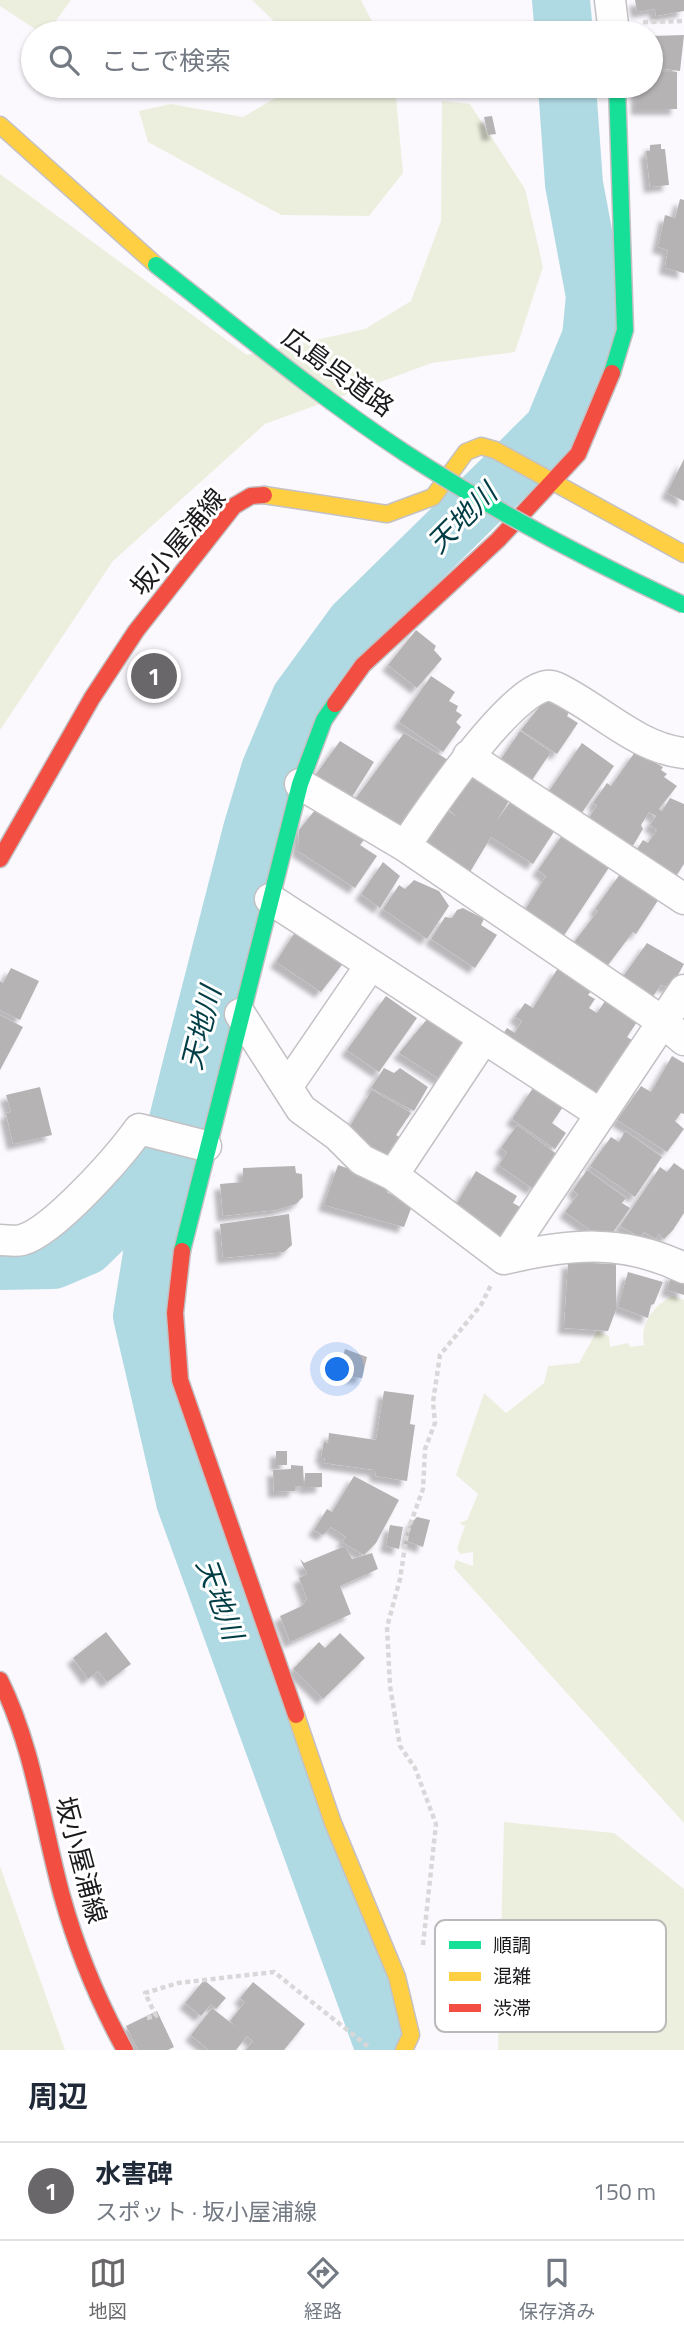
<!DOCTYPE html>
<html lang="ja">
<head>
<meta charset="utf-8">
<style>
	body { margin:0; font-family:"Titillium Web","Noto Sans JP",sans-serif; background:#f2f2f3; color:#1f2937 }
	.you { position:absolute; left:338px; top:1370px; width:24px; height:24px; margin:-18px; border:5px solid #fff; border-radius:50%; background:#1a73e8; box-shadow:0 0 0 10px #1a73e833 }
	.badge { display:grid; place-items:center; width:46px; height:46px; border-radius:50%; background:#6a676b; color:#fff; font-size:23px; font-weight:700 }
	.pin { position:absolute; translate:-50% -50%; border:4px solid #fff; box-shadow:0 2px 7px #0006 }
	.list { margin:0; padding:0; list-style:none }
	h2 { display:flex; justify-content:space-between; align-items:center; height:91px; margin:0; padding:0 28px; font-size:30px }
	h2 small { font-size:23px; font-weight:400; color:#747a83 }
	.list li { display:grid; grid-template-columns:46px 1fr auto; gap:21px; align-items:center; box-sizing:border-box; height:98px; padding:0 28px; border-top:2px solid #e0e1e3 }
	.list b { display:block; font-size:26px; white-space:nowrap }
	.list p { margin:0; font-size:23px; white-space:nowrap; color:#747a83 }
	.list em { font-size:23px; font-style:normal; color:#747a83 }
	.icon { flex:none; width:38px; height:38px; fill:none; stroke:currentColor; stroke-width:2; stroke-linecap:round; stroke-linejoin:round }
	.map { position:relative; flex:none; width:684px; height:2050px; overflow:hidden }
	.search { position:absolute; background:#fff; box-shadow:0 2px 5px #0004; left:21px; right:21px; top:21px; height:77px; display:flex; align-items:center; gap:18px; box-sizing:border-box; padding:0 24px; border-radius:38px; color:#747a83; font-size:26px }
	.sheet { height:189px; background:#fff }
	nav { display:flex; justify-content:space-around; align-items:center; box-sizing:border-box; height:98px; border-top:2px solid #e0e1e3; background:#fff; font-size:19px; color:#747a83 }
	nav a { display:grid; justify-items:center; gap:4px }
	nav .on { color:#6a676b }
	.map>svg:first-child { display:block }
	.green { fill:#edefde }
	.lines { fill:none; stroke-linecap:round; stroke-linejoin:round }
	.river { stroke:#b0dae3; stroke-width:58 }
	.building { fill:#b6b3b4; filter:url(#shadow) }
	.street-casing { stroke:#c3c1c4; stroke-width:33 }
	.fast-casing { stroke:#c3c1c4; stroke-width:19 }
	.slow-casing { stroke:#c3c1c4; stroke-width:19 }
	.jam-casing { stroke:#c3c1c4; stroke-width:19 }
	.path { stroke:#d8d8d9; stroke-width:4.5; stroke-dasharray:5 3.5; stroke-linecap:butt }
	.street { stroke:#fffeff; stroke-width:30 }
	.fast { stroke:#16e098; stroke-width:16 }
	.slow { stroke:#ffcf43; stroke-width:16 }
	.jam { stroke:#f24e42; stroke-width:16 }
	.fast-bridge-casing { stroke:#c3c1c4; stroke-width:19; stroke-linecap:butt }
	.fast-bridge { stroke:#16e098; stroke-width:16 }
	.labels { text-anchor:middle; stroke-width:6; stroke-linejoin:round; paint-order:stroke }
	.street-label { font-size:26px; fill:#1b191c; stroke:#fff }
	.water-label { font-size:28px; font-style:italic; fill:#013d45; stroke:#fff }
	.key { fill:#fff; stroke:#bbbabb; stroke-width:2 }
	.key-label { font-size:19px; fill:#1b191c }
</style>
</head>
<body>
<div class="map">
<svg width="684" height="2050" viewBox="0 0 684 2050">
	<defs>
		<filter id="shadow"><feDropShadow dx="-6" dy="6" stdDeviation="2" flood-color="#0004"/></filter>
	</defs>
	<rect width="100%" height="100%" fill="#fcf9fe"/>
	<path class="green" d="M0 0H71L47 33H41L0 6Z
		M252 0H361L378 33H286Z
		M296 86H395L403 173 369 216 281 215 148 142 139 111 171 104 243 117Z
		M442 101 470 104 525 189 543 267 515 352 432 363 265 424 113 561 0 730V174L247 355 365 329 411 301 441 221Z
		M672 1296 684 1300V1823L454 1568 456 1560 473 1566V1552L460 1554 457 1548 465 1526 459 1523 467 1520 478 1494 456 1475 484 1393 506 1413 544 1383 548 1366 579 1363 597 1331 609 1336 610 1347 628 1343 630 1347 644 1345C640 1322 653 1307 672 1296Z
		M504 1822 614 1833 684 1889V2050H498Z
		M0 1866 65 2050H0Z"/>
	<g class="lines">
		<path class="river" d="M561 0 564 33
			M0 1261 53 1260 86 1246 166 1168
			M385 2050 185 1501 142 1316 166 1168 192 1064 252 830 270 770 300 699 354 625 553 429 591 337 595 296 574 184 567 86"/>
	</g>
	<path class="building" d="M635 0H684V11L656 16 655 9 637 12Z
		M684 35 680 71 651 67V36Z
		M651 72H677V109H637V86H651Z
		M492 116 496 134 488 135 484 117Z
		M661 144V149H665L669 185 650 187 646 151H650V145Z
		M680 199 684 200V273L665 268 668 250 658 247 665 215 675 218Z
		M684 459V501L667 493Z
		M416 630 436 646 434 650 442 659 417 688 388 665Z
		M431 676 455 692 449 701 458 706 456 711 462 715 456 722 461 727 443 752 399 722Z
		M548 696 570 711 567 716 578 723 557 754 521 730Z
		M520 731 551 752 530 783 499 762Z
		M404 733 448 760 400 831 353 802Z
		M340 741 374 762 350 800 314 777Z
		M582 743 614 766 581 814 549 791Z
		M635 752 663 767 661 770 667 774 664 777 677 786 659 809 662 811 670 798 684 804V864L675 878 635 852 643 840 648 843 657 830 650 825 656 816 649 812 641 825 643 829 631 849 587 821 597 805 593 803 607 783 611 786Z
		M472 772 512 796 496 822 513 798 557 827 533 864 491 837 467 877 420 846 445 809 457 817 448 809Z
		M315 810 367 836 360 845 377 856 355 888 298 851 299 830Z
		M565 831 612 863 563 937 522 915 546 876 538 870Z
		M383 862 400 876 380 908 361 894Z
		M620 874 659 899 636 934 633 932 605 969 571 946 598 911 595 909Z
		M414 880 439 891 449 906 427 939 383 909 399 885 405 889Z
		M463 908 484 919 481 925 497 935 475 968 431 939 445 917 452 918 457 910Z
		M297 929 345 961 321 992 276 962Z
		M647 943 684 964 671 988 661 985 651 999 622 978Z
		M11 968 39 981 20 1020 0 1010V981L3 983Z
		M558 968 592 990 588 995 595 999 589 1008 597 1013 605 1001 637 1022 627 1037 637 1043 593 1102 500 1038 507 1028 515 1033 522 1021 515 1017 525 1003 533 1008Z
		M386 996 417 1018 379 1072 347 1050Z
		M0 1015 23 1027 0 1070Z
		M428 1018 469 1040 441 1080 399 1053Z
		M672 1056 684 1063V1114L681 1113 675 1121 684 1129 667 1152 617 1120 641 1086 651 1092Z
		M384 1068 394 1073 400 1068 428 1087 414 1111 371 1088Z
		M40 1087 52 1135 13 1144 6 1113 11 1112 6 1095Z
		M533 1088 563 1107 552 1123 566 1133 555 1149 512 1119Z
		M372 1090 411 1113 396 1135 403 1139 394 1151 386 1155 347 1131Z
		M517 1125 558 1155 533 1189 499 1165 507 1152 501 1148Z
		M625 1131 662 1157 635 1197 590 1166 611 1137 619 1142Z
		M674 1163 684 1170V1213L673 1230 664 1239 659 1234 656 1239 644 1232 640 1237 620 1226 660 1167 667 1172Z
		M338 1165 388 1182 387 1192 412 1206 404 1227 324 1205Z
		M295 1166 296 1173 302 1174 303 1197 296 1204 276 1210 223 1216 220 1184 243 1182V1168Z
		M587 1170 626 1198 622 1203 630 1208 609 1238 600 1237 565 1212 578 1194 573 1190Z
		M476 1171 517 1196 513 1203 522 1208 502 1240 453 1210Z
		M289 1214 292 1245 284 1252 223 1258 220 1224Z
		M568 1262 616 1264V1310L608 1331 564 1328Z
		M628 1272 663 1282 654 1304 651 1305 648 1318 618 1307Z
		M672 1273 684 1277V1295L667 1290Z
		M345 1349 367 1357 362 1378 338 1376Z
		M384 1391 414 1395 410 1424 415 1425 407 1481 376 1476 375 1470 324 1463 325 1458H321L324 1442 328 1443 329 1433 376 1440Z
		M276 1451H287V1465H276Z
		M291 1465 303 1466 304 1486H295V1491L274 1492 273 1470 291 1469Z
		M305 1473H322V1487L305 1488Z
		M354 1476 399 1500 376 1543 364 1555 342 1542 346 1537 331 1527 323 1535 314 1530 327 1509 332 1512Z
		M417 1517 430 1520 423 1547 407 1541 412 1522Z
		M390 1525 403 1527 399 1549 386 1546Z
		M345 1546 352 1559 372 1553 378 1569 340 1586 351 1614 290 1642 280 1616 302 1606 307 1599 299 1578 307 1574 300 1559 304 1563Z
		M106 1632 131 1664 107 1682 98 1671 88 1679 73 1658Z
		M340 1633 365 1658 323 1699 293 1669 319 1642 325 1648Z
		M204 1980 226 1998 216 2009 211 2004 201 2016 185 2003Z
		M253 1982 305 2024 284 2050H246L253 2041 247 2036 236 2050H209L191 2035 212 2008 235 2026 230 2021 245 2002 240 1998Z
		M157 2011 174 2047 168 2050H138L126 2026Z"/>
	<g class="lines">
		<defs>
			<path id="street" d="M610 0 614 33
				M468 756 684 899
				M300 784 405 846 663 1022 684 1040
				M405 846C424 818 521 671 555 687 597 706 636 748 684 753
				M270 899 599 1113
				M240 1014 301 1109 338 1136 362 1160 393 1175 504 1259C569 1244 622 1238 684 1268
				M287 1087 370 966
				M393 1175 484 1038
				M0 1240C7 1240 15 1242 22 1240 54 1231 119 1157 139 1129L206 1146
				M504 1259 684 990"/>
			<path id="fast" d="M612 373 625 330 617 86
				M182 1251 300 784 324 720 335 704"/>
			<path id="slow" d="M0 125 156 265
				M264 495 387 514 433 497 466 452 481 446 495 450 684 554
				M296 1715 333 1823 397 1977 411 2035 404 2050"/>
			<path id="jam" d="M335 704 363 665 498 540 578 454 612 373
				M0 859 92 698 136 631 234 506 251 496 264 495
				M182 1251 175 1313 180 1380 296 1715
				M0 1680C34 1749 42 1823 62 1896 77 1950 98 2001 125 2050"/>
		</defs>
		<use href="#street" class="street-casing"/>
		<use href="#fast" class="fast-casing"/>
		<use href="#slow" class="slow-casing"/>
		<use href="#jam" class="jam-casing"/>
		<path class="path" d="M643 22 684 21
			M423 1945 436 1824 415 1768 400 1746 390 1686 387 1627 400 1579 407 1533 423 1489 425 1449 435 1423 433 1402 440 1355 481 1305 491 1285
			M147 2018 156 2016 145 1993 178 1983 274 1972 370 2048"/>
		<use href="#street" class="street"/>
		<use href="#fast" class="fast"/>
		<use href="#slow" class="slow"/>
		<use href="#jam" class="jam"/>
		<defs>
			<path id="fast-bridge" d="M156 265C238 329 318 396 405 453 494 511 588 560 684 605"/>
		</defs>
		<use href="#fast-bridge" class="fast-bridge-casing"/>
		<use href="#fast-bridge" class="fast-bridge"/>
	</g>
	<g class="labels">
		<g class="street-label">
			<text transform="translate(338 372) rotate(36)" y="9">広島呉道路</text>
			<text transform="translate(178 542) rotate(-50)" y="9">坂小屋浦線</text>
			<text transform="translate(81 1860) rotate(75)" y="9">坂小屋浦線</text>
		</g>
		<g class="water-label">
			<text transform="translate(462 518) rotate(-45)" y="10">天地川</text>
			<text transform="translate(201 1028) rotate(-76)" y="10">天地川</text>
			<text transform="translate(220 1599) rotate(70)" y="10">天地川</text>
		</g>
	</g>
	<rect x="435" y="1920" width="231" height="112" rx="10" class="key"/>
	<rect x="449" y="1941" width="32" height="8" fill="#16e098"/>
	<rect x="449" y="1972" width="32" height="9" fill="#ffcf43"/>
	<rect x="449" y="2004" width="32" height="8" fill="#f24e42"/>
	<g class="key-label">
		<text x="493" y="1952">順調</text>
		<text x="493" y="1983">混雑</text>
		<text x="493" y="2015">渋滞</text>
	</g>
</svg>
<div class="you"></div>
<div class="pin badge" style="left:154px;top:676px">1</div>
<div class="search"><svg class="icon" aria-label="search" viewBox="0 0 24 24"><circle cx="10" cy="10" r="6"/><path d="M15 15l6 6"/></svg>ここで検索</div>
</div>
<section class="sheet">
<h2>周辺<small></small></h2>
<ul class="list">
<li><span class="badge">1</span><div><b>水害碑</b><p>スポット · 坂小屋浦線</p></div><em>150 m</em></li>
</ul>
</section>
<nav>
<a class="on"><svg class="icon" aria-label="map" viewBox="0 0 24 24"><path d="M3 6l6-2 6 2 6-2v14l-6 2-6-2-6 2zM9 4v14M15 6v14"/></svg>地図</a>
<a><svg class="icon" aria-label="directions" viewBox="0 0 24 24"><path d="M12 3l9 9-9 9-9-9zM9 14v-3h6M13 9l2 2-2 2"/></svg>経路</a>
<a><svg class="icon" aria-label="saved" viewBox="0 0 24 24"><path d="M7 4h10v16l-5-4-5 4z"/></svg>保存済み</a>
</nav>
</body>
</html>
